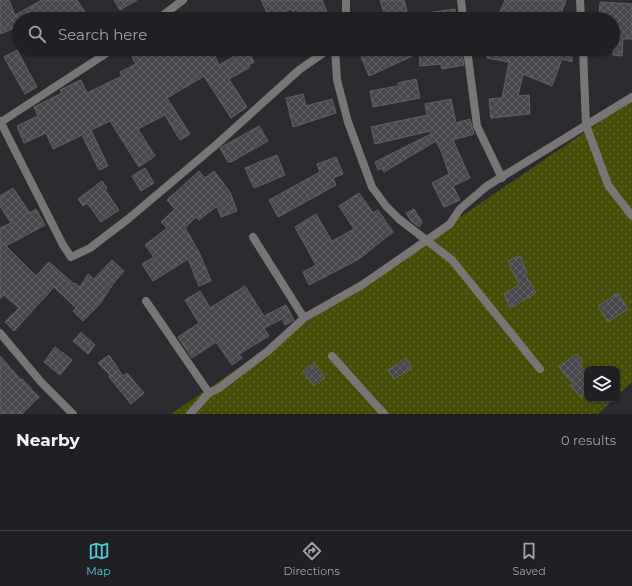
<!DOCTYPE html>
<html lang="en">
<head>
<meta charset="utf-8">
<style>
	body { margin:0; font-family:Montserrat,sans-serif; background:#28282c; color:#f1f3f6 }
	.controls { position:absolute; right:12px; bottom:12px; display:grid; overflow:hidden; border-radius:8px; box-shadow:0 1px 3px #0004 }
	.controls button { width:36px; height:36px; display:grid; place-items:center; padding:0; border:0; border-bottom:1px solid #3d3e41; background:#202024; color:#f1f3f6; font:20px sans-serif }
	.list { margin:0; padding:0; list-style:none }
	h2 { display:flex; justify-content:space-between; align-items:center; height:52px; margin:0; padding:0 16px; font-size:17px }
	h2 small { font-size:13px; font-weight:400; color:#a2a3a6 }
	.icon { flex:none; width:22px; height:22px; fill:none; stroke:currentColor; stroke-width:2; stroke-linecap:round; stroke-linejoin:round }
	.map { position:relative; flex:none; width:632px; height:414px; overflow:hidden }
	.search { position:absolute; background:#202024; box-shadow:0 1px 3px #0004; left:12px; right:12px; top:12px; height:44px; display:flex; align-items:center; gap:10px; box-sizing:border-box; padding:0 14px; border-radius:22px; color:#a2a3a6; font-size:15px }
	.sheet { height:116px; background:#202024 }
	nav { display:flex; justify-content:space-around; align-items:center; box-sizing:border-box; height:56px; border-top:1px solid #3d3e41; background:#202024; font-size:11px; color:#a2a3a6 }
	nav a { display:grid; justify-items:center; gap:2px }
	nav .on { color:#52cbd7 }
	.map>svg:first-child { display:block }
	.grass { fill:url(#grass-dots) }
	.building { fill:url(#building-cross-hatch); stroke:#606065 }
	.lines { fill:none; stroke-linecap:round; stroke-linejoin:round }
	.street { stroke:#787574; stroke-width:8 }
</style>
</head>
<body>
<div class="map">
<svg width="632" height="414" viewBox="0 0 632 414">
	<defs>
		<pattern id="grass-dots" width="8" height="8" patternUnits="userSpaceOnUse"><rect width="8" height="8" fill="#464d07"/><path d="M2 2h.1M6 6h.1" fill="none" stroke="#60662b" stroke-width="1.8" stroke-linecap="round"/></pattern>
		<pattern id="building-cross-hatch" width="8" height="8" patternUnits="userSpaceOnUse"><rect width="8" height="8" fill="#47474c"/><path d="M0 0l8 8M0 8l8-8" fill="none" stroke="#616165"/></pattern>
	</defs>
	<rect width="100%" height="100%" fill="#2b2b30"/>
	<path class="grass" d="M632 100V382L617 396V369H587V399H614L598 414H171Z"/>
	<path class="building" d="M0 0H9L15 15 42 0H77L90 19H62L58 12 45 19H19V26L0 34Z
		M114 0H137L120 10Z
		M261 0H322L327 12 312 19H296L291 9 270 19Z
		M380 0H404L409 19H386Z
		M505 0H566L559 19H504L507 14 500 12Z
		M600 2 632 4V39H623L622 56 613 55V19H599Z
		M455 9 456 19H420L419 14Z
		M148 49H212L219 65 247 49 254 62 249 65 250 67 229 79 247 107 231 118 204 76 167 98 190 134 180 140 165 115 138 129 155 156 139 167 110 121 91 130 108 166 99 170 82 135 53 149 46 133 24 143 17 126 38 116 34 107 62 93 60 90 81 80 87 93 122 76 120 72 136 64 132 57Z
		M358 49H461L464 65 442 69 441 64 420 66 419 53 369 76Z
		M488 49H572V62L562 59 552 86 523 74 518 96 529 95 530 114 491 118 489 99 502 98 509 62 487 58Z
		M17 50 37 87 25 94 4 57Z
		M416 79 420 98 373 107 370 91 398 86V83Z
		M303 94 306 106 332 99 336 113 293 127 286 98Z
		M451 99 456 123 470 119 474 134 453 140 470 178 453 186 460 200 444 207 432 183 449 174 442 153 436 141 384 172 382 168 378 170 375 162 431 134 430 131 375 144 371 127 427 115 425 104Z
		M259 126 268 141 231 162H228L220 148Z
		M277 155 285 175 254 188 245 168Z
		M336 157 343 174 333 178 336 185 278 217 269 200 320 172 317 164Z
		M145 168 154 183 141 191 132 176Z
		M199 171 205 178 214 171 230 192 237 211 221 217 217 206 199 220 196 217 185 228 199 252 211 281 199 286 188 259 153 281 142 264 154 257 145 245 167 228 161 222 175 209 167 200Z
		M102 181 107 188 105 190 119 210 101 222 87 203 83 206 78 199Z
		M13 188 30 213 36 209 45 225 6 246 36 276 49 262 74 284 75 283 80 287 88 274 94 279 112 260 124 271 113 284 99 305 83 321 73 311 76 308 54 287 14 331 5 322 19 308 4 295 0 299V228L11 223 0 206V196Z
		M359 193 373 213 378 210 393 232 359 259 309 285 303 272 316 265 295 227 316 214 332 241 354 229 339 206Z
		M414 209 422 222 419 227 411 221 406 213Z
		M520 256 527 273 525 274 536 293 510 308 504 294 519 285 508 261Z
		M245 286 264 316 286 305 294 320 285 325 282 319 264 328 269 336 239 354 242 358 232 365 216 342 192 358 178 337 199 323 185 300 200 291 210 308Z
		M618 293 628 309 608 322 598 306Z
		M81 332 95 345 88 354 73 341Z
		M55 347 72 360 60 375 44 362Z
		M576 354 583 362 579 365 587 374V391L581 397 571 386 573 384 559 367Z
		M109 355 123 376 127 373 144 393 131 404 109 377 110 375 98 363Z
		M0 356 21 380 22 379 39 397 22 414H0Z
		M406 358 412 368 394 379 388 370Z
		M314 363 325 378 314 386 303 371Z"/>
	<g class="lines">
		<path class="street" d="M461 0 463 19
			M580 0 581 19
			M158 19 183 0
			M346 19V0
			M335 49 337 80 348 122 372 187 386 206 399 219 452 260 540 369
			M467 49 477 126 502 178
			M583 49 586 125 608 185 632 216
			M0 121 63 245 71 257 90 248 128 219 217 144 299 70 329 49
			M1 122 113 49
			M253 237 304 318
			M146 301 209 393
			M0 333 41 382 73 414
			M332 356 384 414
			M190 414 209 393 219 388 268 351 304 318 362 285 450 224 460 209 487 186 632 97"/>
	</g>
</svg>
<div class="controls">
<button><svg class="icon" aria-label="layers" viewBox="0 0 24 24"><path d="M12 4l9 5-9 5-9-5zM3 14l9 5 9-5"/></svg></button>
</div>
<div class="search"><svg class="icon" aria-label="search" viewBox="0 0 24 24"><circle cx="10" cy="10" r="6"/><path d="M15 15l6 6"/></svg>Search here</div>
</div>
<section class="sheet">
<h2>Nearby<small>0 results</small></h2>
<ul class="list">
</ul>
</section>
<nav>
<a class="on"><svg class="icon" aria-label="map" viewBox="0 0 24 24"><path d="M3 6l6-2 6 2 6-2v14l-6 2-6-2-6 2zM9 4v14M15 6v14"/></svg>Map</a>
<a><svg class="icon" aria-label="directions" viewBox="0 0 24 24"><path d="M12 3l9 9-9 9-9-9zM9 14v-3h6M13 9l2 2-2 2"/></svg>Directions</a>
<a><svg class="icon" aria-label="saved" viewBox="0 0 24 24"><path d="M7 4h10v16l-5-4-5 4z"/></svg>Saved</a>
</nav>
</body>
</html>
